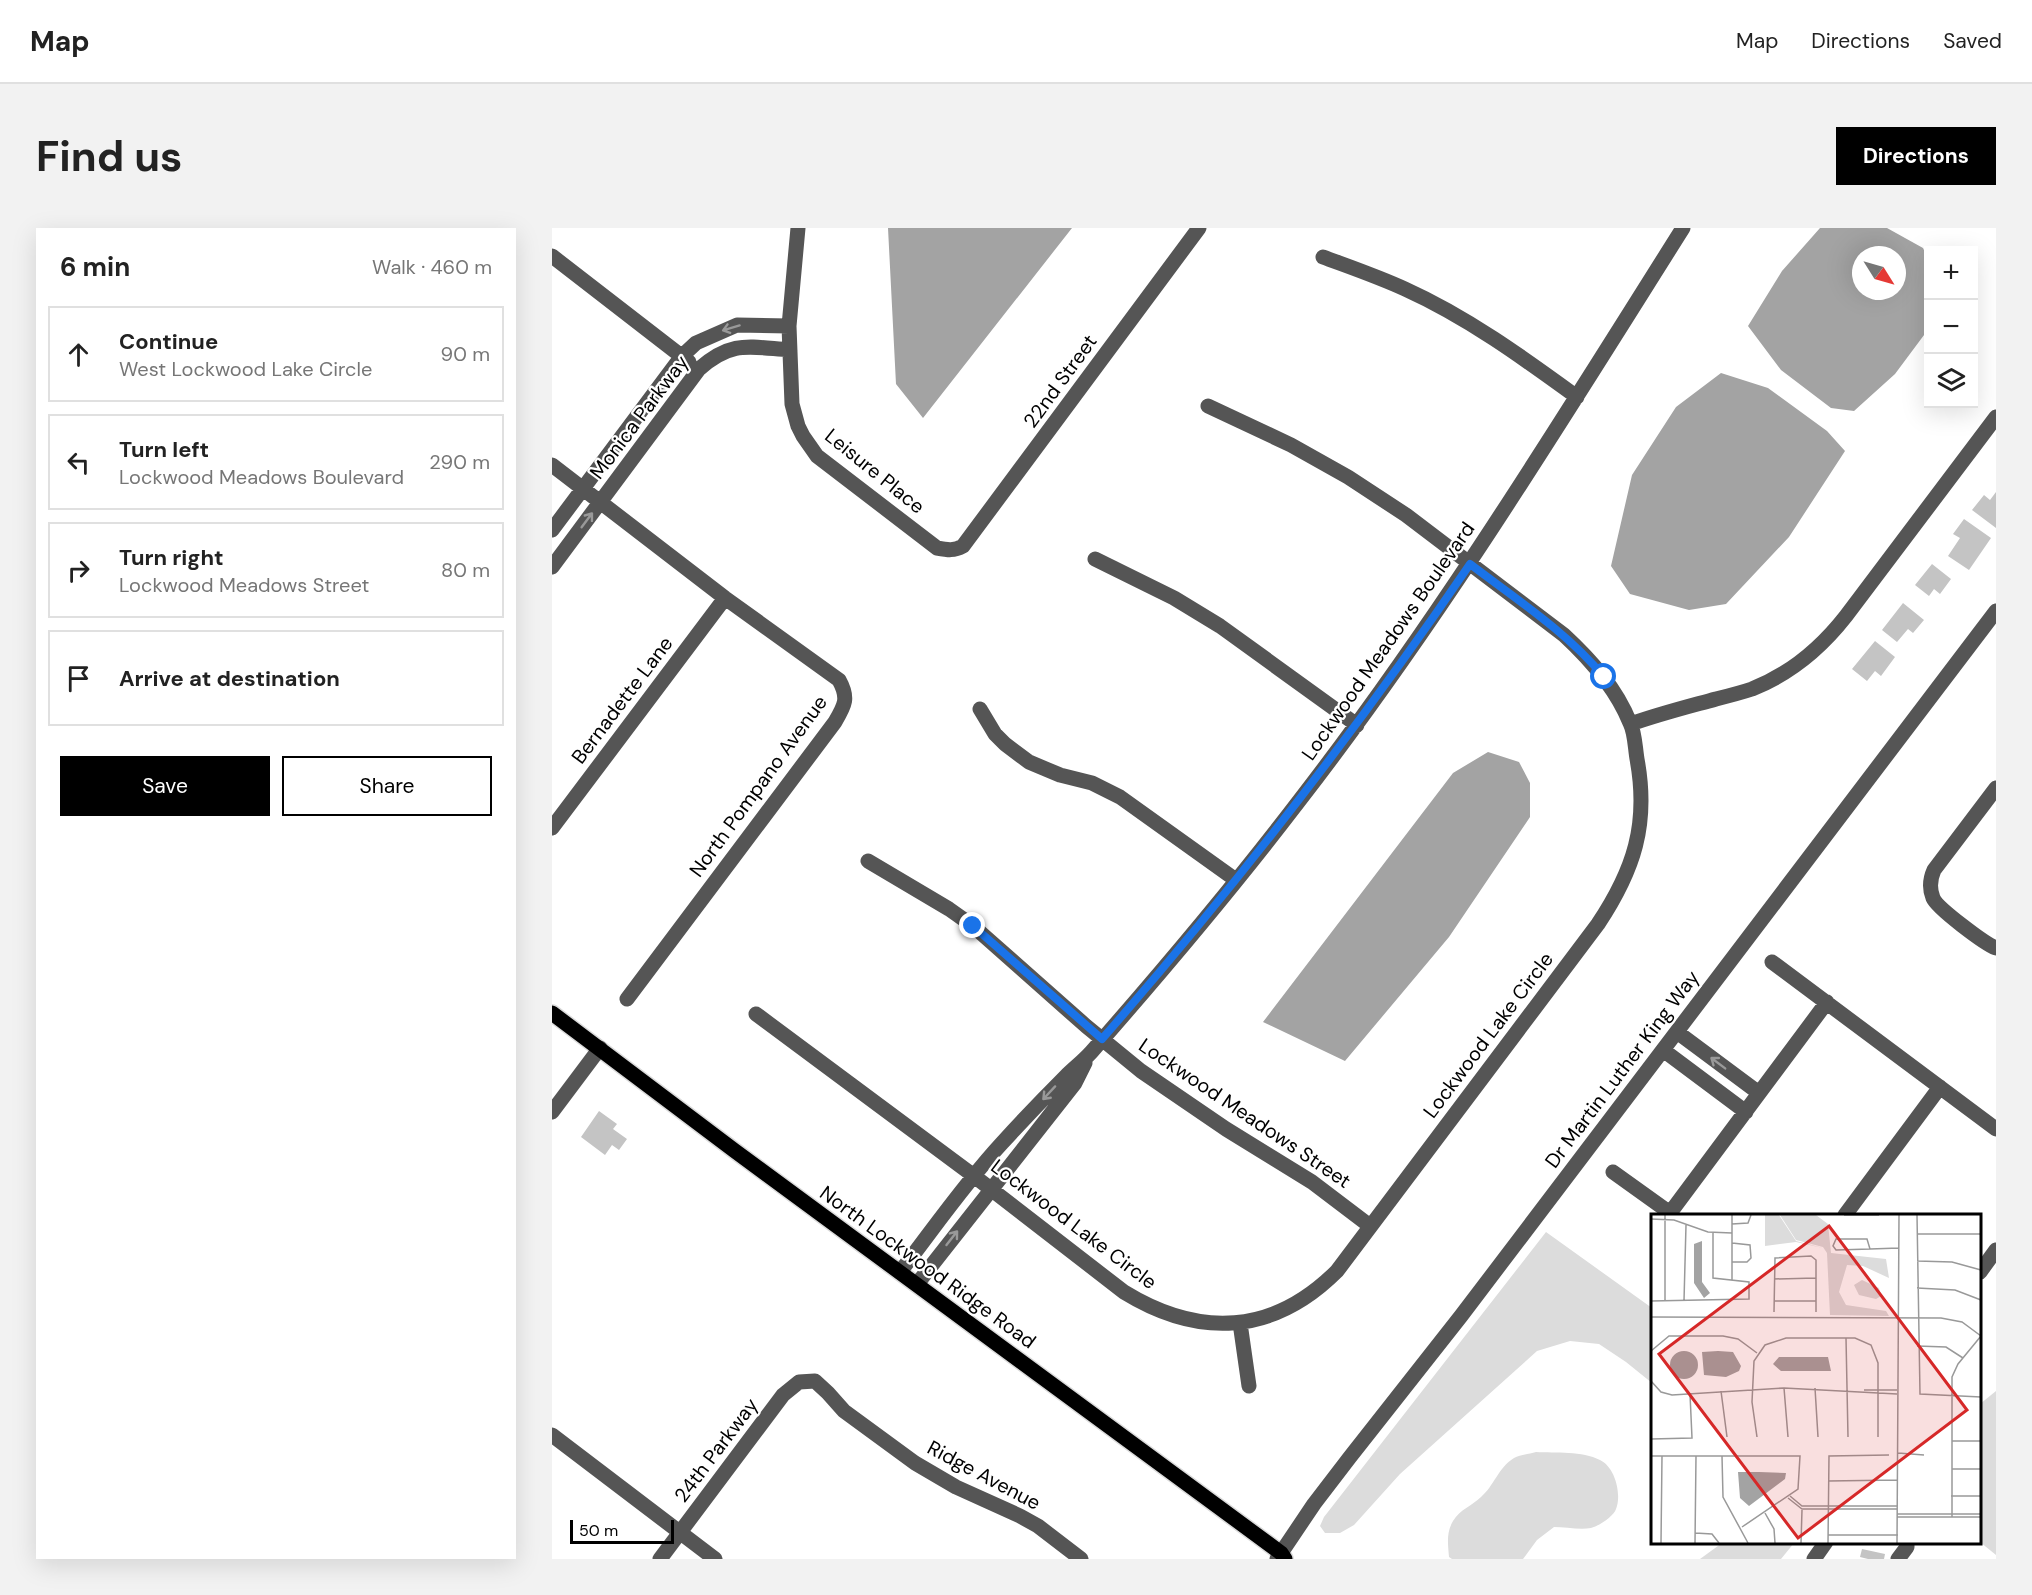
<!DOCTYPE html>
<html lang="en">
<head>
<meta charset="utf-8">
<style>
	body { margin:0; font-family:"DM Sans",sans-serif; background:#f2f2f2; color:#222 }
	.controls { position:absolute; right:18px; top:18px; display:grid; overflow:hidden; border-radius:0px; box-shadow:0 6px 24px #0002 }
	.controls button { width:54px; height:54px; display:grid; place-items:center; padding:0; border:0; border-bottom:2px solid #e0e0e0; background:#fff; color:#222; font:30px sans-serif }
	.compass { position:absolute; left:1300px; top:18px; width:54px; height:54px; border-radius:50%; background:#fff; box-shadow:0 6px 24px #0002; rotate:127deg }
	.scale { position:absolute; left:18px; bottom:15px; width:104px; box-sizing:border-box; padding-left:6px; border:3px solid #000; border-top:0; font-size:16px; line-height:21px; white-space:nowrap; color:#000; -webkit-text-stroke:4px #fff; paint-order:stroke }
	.stop { position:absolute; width:18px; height:18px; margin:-14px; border:4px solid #1a73e8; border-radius:50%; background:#fff }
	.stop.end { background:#1a73e8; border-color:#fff; box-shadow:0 2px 6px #0008 }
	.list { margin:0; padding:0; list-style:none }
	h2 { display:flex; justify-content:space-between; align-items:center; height:78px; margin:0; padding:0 24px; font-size:26px }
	h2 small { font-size:20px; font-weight:400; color:#767676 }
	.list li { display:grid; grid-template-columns:39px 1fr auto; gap:18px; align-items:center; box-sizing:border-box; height:96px; margin:0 12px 12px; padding:0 12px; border:2px solid #e0e0e0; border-radius:0px }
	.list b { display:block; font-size:22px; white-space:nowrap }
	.list p { margin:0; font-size:20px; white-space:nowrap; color:#767676 }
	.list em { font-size:20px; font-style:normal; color:#767676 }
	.actions { display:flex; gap:12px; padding:18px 24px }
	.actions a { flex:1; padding:14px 0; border:2px solid #000; border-radius:0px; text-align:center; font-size:21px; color:#000 }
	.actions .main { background:#000; color:#fff }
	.icon { flex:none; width:33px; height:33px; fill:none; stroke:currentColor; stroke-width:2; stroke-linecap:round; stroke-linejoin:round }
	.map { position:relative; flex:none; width:1444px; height:1331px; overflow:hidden; border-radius:0px }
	header { display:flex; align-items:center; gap:36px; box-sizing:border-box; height:84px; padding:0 30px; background:#fff; border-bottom:2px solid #e0e0e0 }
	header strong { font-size:28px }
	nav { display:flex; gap:33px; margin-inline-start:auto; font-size:21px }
	.intro { display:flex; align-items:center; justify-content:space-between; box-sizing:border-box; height:144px; padding:0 36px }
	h1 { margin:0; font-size:42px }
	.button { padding:15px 27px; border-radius:0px; background:#000; color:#fff; font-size:21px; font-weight:700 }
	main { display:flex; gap:36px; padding:0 36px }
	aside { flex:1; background:#fff; border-radius:0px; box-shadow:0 6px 24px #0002 }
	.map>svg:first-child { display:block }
	.green { fill:#dcdcdc }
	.water { fill:#a3a3a3; fill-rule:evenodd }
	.building { fill:#c4c4c4 }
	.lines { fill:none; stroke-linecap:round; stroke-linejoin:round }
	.major-casing { stroke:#dbdbdb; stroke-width:18 }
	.minor { stroke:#555; stroke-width:15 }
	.major { stroke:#000; stroke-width:15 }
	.oneway { stroke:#999 }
	.route { stroke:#1a73e8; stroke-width:8 }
	.labels { text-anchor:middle; stroke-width:4.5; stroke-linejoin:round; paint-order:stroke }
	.street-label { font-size:20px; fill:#000; stroke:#fff }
	.inset-road { fill:none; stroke:#999; stroke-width:1.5 }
	.view { fill:#d62828; fill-opacity:0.15; stroke:#d62828; stroke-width:3 }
	.inset-edge { fill:none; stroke:#000; stroke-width:3 }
</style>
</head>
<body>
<header>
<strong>Map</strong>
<nav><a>Map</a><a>Directions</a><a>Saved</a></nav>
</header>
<div class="intro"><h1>Find us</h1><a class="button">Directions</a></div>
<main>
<aside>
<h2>6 min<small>Walk · 460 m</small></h2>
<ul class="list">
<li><svg class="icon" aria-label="ahead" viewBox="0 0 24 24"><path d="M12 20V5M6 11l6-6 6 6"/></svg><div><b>Continue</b><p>West Lockwood Lake Circle</p></div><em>90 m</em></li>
<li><svg class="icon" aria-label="left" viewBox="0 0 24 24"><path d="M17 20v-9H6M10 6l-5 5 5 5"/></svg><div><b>Turn left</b><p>Lockwood Meadows Boulevard</p></div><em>290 m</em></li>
<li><svg class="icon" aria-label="right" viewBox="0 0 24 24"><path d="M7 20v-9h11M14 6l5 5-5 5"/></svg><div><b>Turn right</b><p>Lockwood Meadows Street</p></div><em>80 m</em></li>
<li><svg class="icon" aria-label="arrive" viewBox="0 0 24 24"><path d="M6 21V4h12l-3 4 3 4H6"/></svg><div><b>Arrive at destination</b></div></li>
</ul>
<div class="actions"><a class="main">Save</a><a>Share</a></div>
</aside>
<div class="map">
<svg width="1444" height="1331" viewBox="0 0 1444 1331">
	<rect width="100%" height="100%" fill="#fff"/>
	<path class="green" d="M994 1004 1100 1080V1155L1074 1134 1047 1116 1018 1113 985 1123 848 1246 802 1297 788 1305H773L768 1298 772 1289Z
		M1444 1163V1327L1428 1314V1176Z
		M984 1224C1004 1225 1030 1223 1048 1232 1063 1239 1070 1266 1064 1281 1062 1288 1047 1298 1039 1300 1028 1302 1013 1299 1002 1299L985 1312 971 1331H900L897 1329C896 1316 894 1305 901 1293 908 1281 920 1278 929 1269 942 1258 946 1240 962 1230 968 1227 977 1226 984 1224Z
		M1170 1315V1314L1242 1315 1229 1331H1148Z"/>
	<path class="water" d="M336 0H520L371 190 344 156Z
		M1268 0H1335L1371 20 1376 31V95L1375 103 1343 146 1302 183 1279 180 1229 142 1196 98 1230 43ZM1309 27H1345V63H1309Z
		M1169 145 1216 160 1275 203 1293 223 1237 309 1174 376 1137 382 1078 366 1059 338 1080 247 1124 179Z
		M936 524 967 534 978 555V589L897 709 793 833 711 794 901 545Z"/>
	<path class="building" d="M1444 264V300L1420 282 1432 267 1438 272Z
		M1412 291 1439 310 1417 342 1396 328 1408 310 1401 306Z
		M1380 336 1399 351 1388 366 1382 361 1377 368 1363 357Z
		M1351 375 1372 392 1361 405 1356 401 1345 414 1330 402Z
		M1323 413 1343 429 1329 448 1323 443 1315 453 1300 441Z
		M47 883 65 896 61 901 75 911 67 922 60 917 53 927 29 909Z
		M1310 1321 1333 1326 1332 1331H1316L1308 1329Z"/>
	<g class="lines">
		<defs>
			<path id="major" d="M0 785 183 923 729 1325 733 1331"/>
		</defs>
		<use href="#major" class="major-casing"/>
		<path class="minor" d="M246 0 237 98 240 176 246 198 251 208 265 228 385 320C396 322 402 323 411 318L647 0
			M0 28 137 134
			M771 29C798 39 827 49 853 61 915 89 970 129 1025 169
			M0 237 173 370 287 452C297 470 293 477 283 494L75 771
			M0 302 130 128 144 115 185 97 237 98
			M543 331 622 370 668 398 805 497
			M0 339 147 141C180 112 197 119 238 122
			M428 481 443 506 453 516 477 534 508 547 540 555 568 569 684 652
			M1079 496C1107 486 1135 479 1164 471 1176 468 1188 465 1200 461 1238 446 1269 420 1294 388L1444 189
			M1444 560 1382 642C1378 651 1377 660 1381 670 1385 680 1433 716 1444 720
			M0 600 173 370
			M316 633 397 681 421 698 534 798 589 843 674 901 760 954 818 998
			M1220 734 1444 901
			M204 786 422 948 572 1064C647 1110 721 1107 785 1043L1046 696C1082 642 1097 596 1085 531 1083 519 1083 505 1078 495 1064 460 1039 432 1012 407L854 287 796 249 739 217 656 178
			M1125 804 1207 865
			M1111 822 1194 884
			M0 884 48 820
			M1061 944 1121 987
			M1118 985 1275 774
			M1293 987 1388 859
			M348 1044C382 1000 413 955 450 915 471 892 492 870 514 848 523 839 534 831 542 821 613 740 682 658 747 573 888 391 1008 195 1131 0
			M1428 1044 1444 1022
			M365 1056 523 855 533 835
			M688 1095 697 1158
			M0 1207 163 1331
			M108 1331 231 1167 247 1154 263 1153 276 1165 292 1183 363 1235 404 1259 468 1288 486 1298 529 1331
			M725 1331 762 1276 798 1229 909 1088 1444 383
			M1262 1331 1274 1314
			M1346 1331 1355 1319V1314"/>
		<use href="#major" class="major"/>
	</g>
	<defs><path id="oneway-shaft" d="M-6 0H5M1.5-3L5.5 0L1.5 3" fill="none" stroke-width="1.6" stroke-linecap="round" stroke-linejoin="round" transform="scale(1.5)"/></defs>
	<g class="oneway">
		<use href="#oneway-shaft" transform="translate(179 100) rotate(163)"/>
		<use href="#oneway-shaft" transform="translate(35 292) rotate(-53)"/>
		<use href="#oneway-shaft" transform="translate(1166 835) rotate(-143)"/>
		<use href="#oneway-shaft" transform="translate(497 865) rotate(133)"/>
		<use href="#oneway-shaft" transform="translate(400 1010) rotate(-52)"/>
	</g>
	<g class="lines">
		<path class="route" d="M421 698 550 811C682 660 805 502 918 336 964 371 1015 404 1052 449"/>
	</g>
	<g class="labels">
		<g class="street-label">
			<text transform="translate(508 153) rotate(-54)" y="7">22nd Street</text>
			<text transform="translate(87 189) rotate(-53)" y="7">Monica Parkway</text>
			<text transform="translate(323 243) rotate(39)" y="7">Leisure Place</text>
			<text transform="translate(836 413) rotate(-55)" y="7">Lockwood Meadows Boulevard</text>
			<text transform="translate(70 472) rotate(-53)" y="7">Bernadette Lane</text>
			<text transform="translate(206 558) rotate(-54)" y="7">North Pompano Avenue</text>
			<text transform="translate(936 807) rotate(-53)" y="7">Lockwood Lake Circle</text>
			<text transform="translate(1070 841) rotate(-53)" y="7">Dr Martin Luther King Way</text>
			<text transform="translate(693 885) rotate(34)" y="7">Lockwood Meadows Street</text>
			<text transform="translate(522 996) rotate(37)" y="7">Lockwood Lake Circle</text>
			<text transform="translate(376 1039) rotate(36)" y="7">North Lockwood Ridge Road</text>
			<text transform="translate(164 1222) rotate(-53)" y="7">24th Parkway</text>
			<text transform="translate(432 1247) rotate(28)" y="7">Ridge Avenue</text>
		</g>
	</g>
	<g transform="translate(1099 986)">
		<rect width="330" height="330" fill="#fff"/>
		<path d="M114 1H128L145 27 172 34 145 28 114 32ZM129 1H165L177 10 180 39 235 45 238 64 212 52 196 51 188 78 195 91 235 97 238 102 179 101 176 39 172 33 145 26ZM211 66 228 74 230 82 225 85 208 81 203 71Z" fill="#dcdcdc"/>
		<path d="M51 27V68L59 79 53 84 43 69V30ZM67 137 82 138 90 152 88 157 75 163 53 161 51 138ZM19 151a14 14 0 1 1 28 0a14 14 0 1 1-28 0ZM128 143H177L180 157H130L122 150ZM87 258H108L135 259 134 265 98 292 89 284Z" fill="#a3a3a3"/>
		<path class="inset-road" d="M14 1V87M193 1H228M266 1 269 180 330 183M0 5 23 6 57 18 81 19M81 10 97 9 100 1M266 20H330M185 25H216L219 35 185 36 182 32ZM219 35 248 34M266 47 301 48 330 56M81 48H96L100 44 99 31 81 29M123 65 165 64M81 67V1M266 74 304 76 330 86M0 87 98 85V68L62 64V19M33 87 35 11M123 87H165M123 98 124 44 160 42 165 46V98M0 103 290 104 311 108 330 122M195 124 197 223M266 132 295 133 312 144M0 137 18 122H72L87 125 106 139M0 167 10 178 21 181 133 174 246 180M133 174 137 223M164 174 167 223M213 176H246M70 177 76 223M106 223 101 188 103 147 114 131 135 124H204L220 131 227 149V223M0 225 41 224 39 180M301 227H330M247 239 273 241M0 242H149L147 275 91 313M71 242 72 283 97 329M301 255H330M177 267 247 266M139 282 151 292H246M300 282H330M137 284 151 295H246M114 299 123 315 124 329M246 300H330M246 303H330M301 303V163L307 150 330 122M44 319 61 320 68 329M177 321H247M10 329 11 242M44 329 45 242M150 329 151 296M177 329 178 242 238 241M246 329 248 1"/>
		<path class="view" d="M178 12 316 196 147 324 8 140Z"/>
		<rect width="330" height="330" class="inset-edge"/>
	</g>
</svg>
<div class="controls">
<button>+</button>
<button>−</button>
<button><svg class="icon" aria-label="layers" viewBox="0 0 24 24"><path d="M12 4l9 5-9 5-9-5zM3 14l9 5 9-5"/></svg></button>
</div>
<svg class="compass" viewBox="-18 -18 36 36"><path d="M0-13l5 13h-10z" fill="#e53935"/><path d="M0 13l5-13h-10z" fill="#767676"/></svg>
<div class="scale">50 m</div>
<div class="stop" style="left:1052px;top:449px"></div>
<div class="stop end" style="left:421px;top:698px"></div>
</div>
</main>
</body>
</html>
